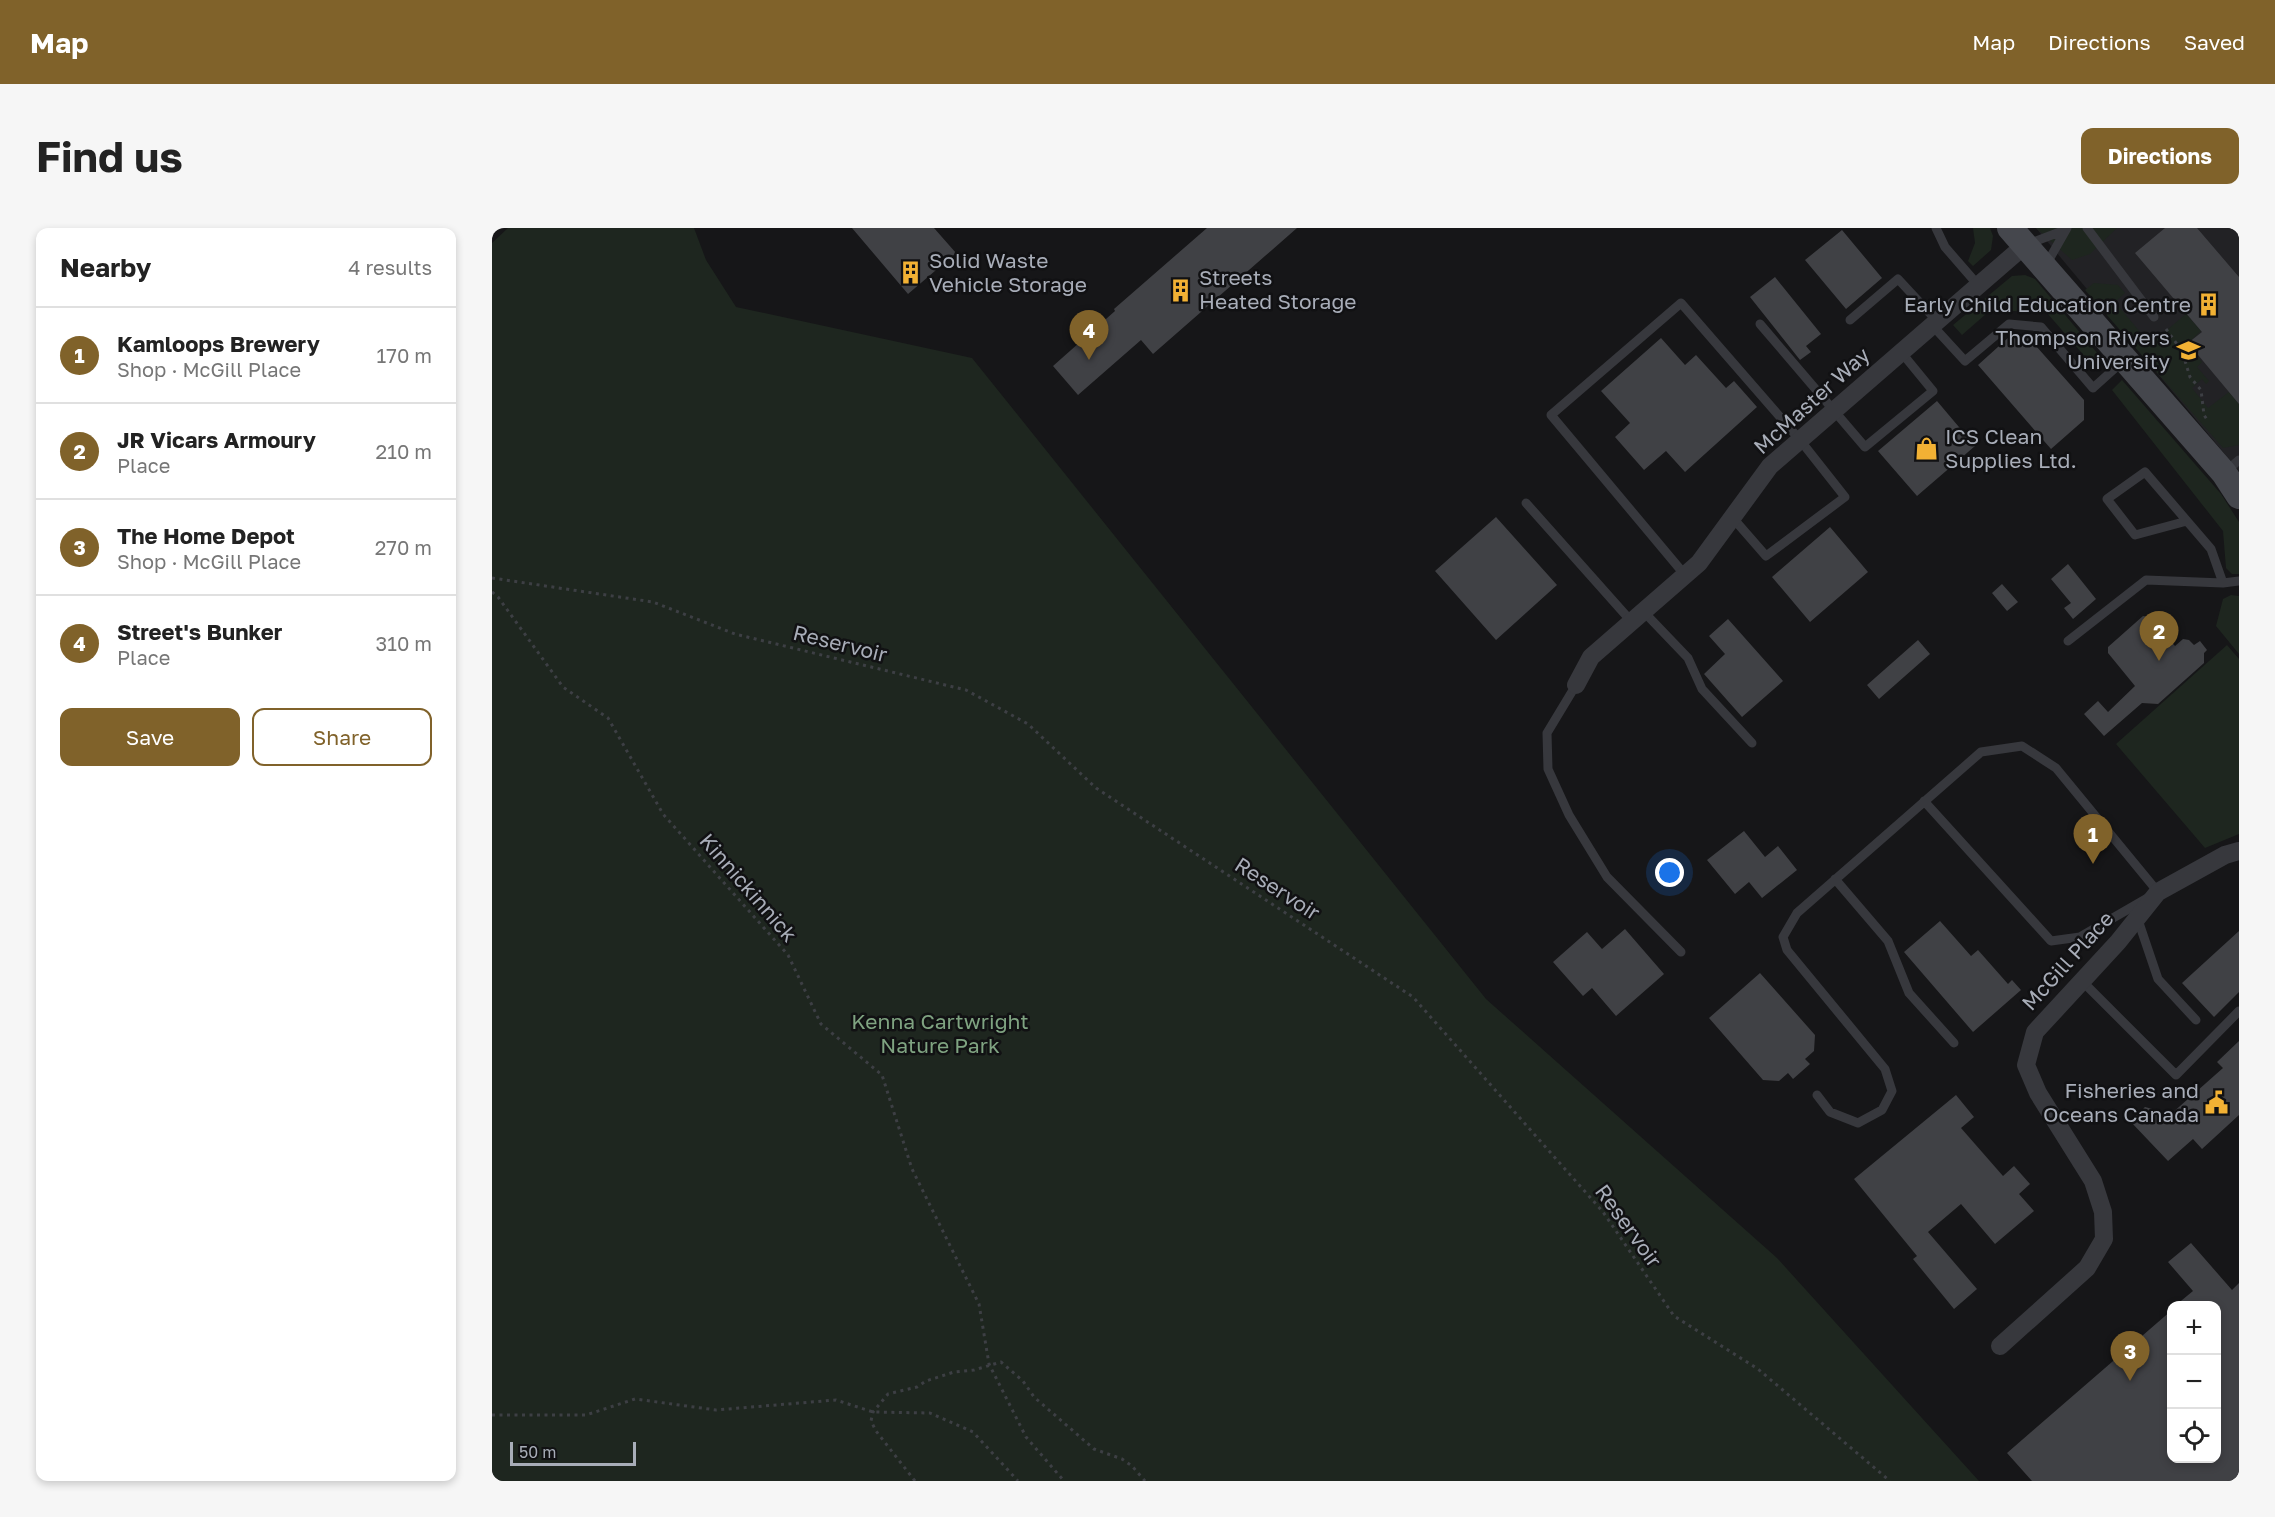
<!DOCTYPE html>
<html lang="en">
<head>
<meta charset="utf-8">
<style>
	body { margin:0; font-family:"Golos Text",sans-serif; background:#f6f6f6; color:#222 }
	.controls { position:absolute; right:18px; bottom:18px; display:grid; overflow:hidden; border-radius:12px; box-shadow:0 3px 9px #0003 }
	.controls button { width:54px; height:54px; display:grid; place-items:center; padding:0; border:0; border-bottom:2px solid #e0e0e0; background:#fff; color:#222; font:30px sans-serif }
	.scale { position:absolute; left:18px; bottom:15px; width:126px; box-sizing:border-box; padding-left:6px; border:3px solid #a8adb8; border-top:0; font-size:16px; line-height:21px; white-space:nowrap; color:#a8adb8; -webkit-text-stroke:4px #111113; paint-order:stroke }
	.you { position:absolute; left:1178px; top:645px; width:21px; height:21px; margin:-15px; border:4px solid #fff; border-radius:50%; background:#1a73e8; box-shadow:0 0 0 9px #1a73e833 }
	.badge { display:grid; place-items:center; width:39px; height:39px; border-radius:50%; background:#80622a; color:#fff; font-size:20px; font-weight:700 }
	.pin { position:absolute; translate:-50% -50px; filter:drop-shadow(0 2px 3px #0008) }
	.pin::after { content:''; position:absolute; top:32px; width:21px; height:18px; background:inherit; clip-path:polygon(0 0,100% 0,50% 100%) }
	.list { margin:0; padding:0; list-style:none }
	h2 { display:flex; justify-content:space-between; align-items:center; height:78px; margin:0; padding:0 24px; font-size:26px }
	h2 small { font-size:20px; font-weight:400; color:#767676 }
	.list li { display:grid; grid-template-columns:39px 1fr auto; gap:18px; align-items:center; box-sizing:border-box; height:96px; padding:0 24px; border-top:2px solid #e0e0e0 }
	.list b { display:block; font-size:22px; white-space:nowrap }
	.list p { margin:0; font-size:20px; white-space:nowrap; color:#767676 }
	.list em { font-size:20px; font-style:normal; color:#767676 }
	.actions { display:flex; gap:12px; padding:18px 24px }
	.actions a { flex:1; padding:14px 0; border:2px solid #80622a; border-radius:12px; text-align:center; font-size:21px; color:#80622a }
	.actions .main { background:#80622a; color:#fff }
	.icon { flex:none; width:33px; height:33px; fill:none; stroke:currentColor; stroke-width:2; stroke-linecap:round; stroke-linejoin:round }
	.map { position:relative; flex:none; width:1747px; height:1253px; overflow:hidden; border-radius:12px }
	header { display:flex; align-items:center; gap:36px; box-sizing:border-box; height:84px; padding:0 30px; background:#80622a; color:#fff }
	header strong { font-size:28px }
	nav { display:flex; gap:33px; margin-inline-start:auto; font-size:21px }
	.intro { display:flex; align-items:center; justify-content:space-between; box-sizing:border-box; height:144px; padding:0 36px }
	h1 { margin:0; font-size:42px }
	.button { padding:15px 27px; border-radius:12px; background:#80622a; color:#fff; font-size:21px; font-weight:700 }
	main { display:flex; gap:36px; padding:0 36px }
	aside { flex:1; background:#fff; border-radius:12px; box-shadow:0 3px 9px #0003 }
	.map>svg:first-child { display:block }
	.built { fill:#222225 }
	.green { fill:#1e261f }
	.building { fill:#404145 }
	.lines { fill:none; stroke-linecap:round; stroke-linejoin:round }
	.path { stroke:#3d3f44; stroke-width:3; stroke-dasharray:3 4.5; stroke-linecap:butt }
	.lane { stroke:#37383d; stroke-width:9 }
	.street { stroke:#37383d; stroke-width:18 }
	.secondary { stroke:#45474d; stroke-width:26 }
	.labels { text-anchor:middle; stroke-width:5; stroke-linejoin:round; paint-order:stroke }
	.poi-label { font-size:21px; fill:#a8adb8; stroke:#111113; text-anchor:start }
	.street-label { font-size:21px; fill:#a8adb8; stroke:#111113 }
	.park-label { font-size:21px; fill:#7fa381; stroke:#111113 }
</style>
</head>
<body>
<header>
<strong>Map</strong>
<nav><a>Map</a><a>Directions</a><a>Saved</a></nav>
</header>
<div class="intro"><h1>Find us</h1><a class="button">Directions</a></div>
<main>
<aside>
<h2>Nearby<small>4 results</small></h2>
<ul class="list">
<li><span class="badge">1</span><div><b>Kamloops Brewery</b><p>Shop · McGill Place</p></div><em>170 m</em></li>
<li><span class="badge">2</span><div><b>JR Vicars Armoury</b><p>Place</p></div><em>210 m</em></li>
<li><span class="badge">3</span><div><b>The Home Depot</b><p>Shop · McGill Place</p></div><em>270 m</em></li>
<li><span class="badge">4</span><div><b>Street's Bunker</b><p>Place</p></div><em>310 m</em></li>
</ul>
<div class="actions"><a class="main">Save</a><a>Share</a></div>
</aside>
<div class="map">
<svg width="1747" height="1253" viewBox="0 0 1747 1253">
	<rect width="100%" height="100%" fill="#161618"/>
	<path class="built" d="M1544 0H1747V243Z"/>
	<path class="green" d="M16 0H202L214 32 244 79 480 130 994 771 1285 1030 1487 1253H0V15Z
		M1481 0H1498L1501 8 1499 22 1481 38 1476 33 1483 15Z
		M1544 0H1625L1598 26 1580 32Z
		M1533 47 1543 51 1611 132 1602 139 1555 85 1521 83 1510 72 1470 107 1461 97 1520 48Z
		M1602 55 1626 57 1633 65 1623 74 1658 116 1694 86 1709 103 1695 116 1710 134 1705 139 1717 153 1714 156 1710 151 1700 160 1716 180 1737 164 1747 176V217L1731 220 1593 62Z
		M1630 152 1729 266 1747 294V346H1740L1734 340 1731 303 1620 162Z
		M1739 367 1747 368V426L1724 398 1731 371Z
		M1735 417 1747 431V606L1713 620 1624 516Z"/>
	<path class="building" d="M360 0H442L464 25 416 66Z
		M715 0H805L661 126 649 112 586 167 561 138 623 83 622 81Z
		M1673 0H1705L1747 49V176L1696 115 1710 104 1643 25Z
		M1350 2 1390 50 1354 81 1313 32Z
		M1283 49 1329 106 1314 118 1319 124 1308 132 1258 69Z
		M1517 109 1537 110 1592 172V192L1559 221 1486 137Z
		M1169 110 1193 137 1204 127 1234 160 1242 153 1265 179 1193 244 1174 223 1152 242 1123 209 1138 195 1109 163Z
		M1445 173 1483 218 1425 268 1386 223Z
		M1004 289 1065 357 1004 412 943 343Z
		M1338 299 1376 344 1318 394 1280 349Z
		M1576 336 1604 371 1581 391 1572 380 1579 375 1559 351Z
		M1510 356 1526 374 1515 383 1500 365Z
		M1651 388 1658 389 1683 418 1691 411 1697 412 1702 417 1708 413 1715 422 1712 425V435L1666 476 1650 475 1612 508 1592 486 1606 473 1616 484 1643 458 1616 425V419Z
		M1236 391 1291 453 1250 489 1212 446 1233 426 1217 408Z
		M1426 412 1438 426 1387 471 1375 457Z
		M1252 603 1273 629 1286 618 1305 642 1270 670 1257 654 1243 666 1215 632Z
		M1448 693 1479 728 1486 722 1516 756 1520 752 1529 762 1481 804 1412 724Z
		M1133 701 1172 746 1124 788 1100 760 1091 768 1061 734 1095 704 1110 721Z
		M1747 703V764L1722 789 1690 755Z
		M1268 745 1323 807 1322 823 1313 831 1318 836 1301 851 1296 845 1287 853 1271 852 1217 790Z
		M1747 813V887L1710 921 1701 911 1676 933 1638 893 1653 879 1679 886 1731 840 1725 834Z
		M1464 867 1482 889 1469 900 1511 948 1522 938 1538 956 1527 966 1542 983 1503 1016 1469 976 1436 1004 1485 1061 1462 1081 1421 1031 1425 1028 1362 951Z
		M1699 1015 1740 1062 1747 1055V1253H1540L1515 1225 1680 1082V1230H1725V1077H1684L1701 1063 1676 1034Z"/>
	<g class="lines">
		<path class="path" d="M1674 101 1690 123 1698 149 1709 162 1712 187 1716 193
			M0 350 161 374 243 406 474 462 536 496 604 560 921 769 1111 984 1182 1088 1266 1141 1398 1253
			M0 364 6 369 71 459 116 490 171 586 296 727 329 796 390 847 420 941 487 1076 497 1136 534 1209 572 1253
			M0 1187H94L143 1171 224 1182 344 1172 381 1184 438 1185 481 1204 526 1253
			M423 1253 384 1203 379 1193 381 1184 396 1166 425 1159 434 1153 462 1144 482 1142 509 1134 531 1153 542 1169 602 1221 630 1231 640 1238 653 1253"/>
		<path class="lane" d="M1444 0 1453 19 1486 57
			M1595 0 1662 89
			M1536 16 1573 2
			M1554 37 1575 0
			M1358 92 1406 51 1445 93
			M1268 96 1373 219 1441 163 1409 124
			M1440 97 1473 133 1517 96 1549 99 1601 160 1631 133
			M1733 244 1747 232
			M1034 275 1139 393
			M1695 293 1643 307 1615 271 1653 244 1719 321 1731 355
			M1193 347 1059 187 1189 75 1308 212 1353 269 1274 328 1240 289
			M1151 383 1196 430 1210 461 1260 515
			M1576 413 1654 352 1731 355 1747 353
			M1084 457 1055 505 1056 541 1077 587 1115 649 1189 724
			M1343 651 1396 713 1417 765 1462 815
			M1645 689 1666 751 1704 792
			M1590 753 1684 847 1747 783
			M1325 867 1338 884 1366 895 1390 882 1400 863 1393 841 1295 722 1291 709 1305 685 1489 524 1530 518 1564 540 1666 664 1588 709 1559 713 1432 573"/>
		<path class="street" d="M1084 457 1099 429 1207 335 1278 238 1533 17
			M1508 1118 1595 1040 1612 1011 1611 984 1601 953 1546 865 1534 837 1543 804 1626 714 1666 664 1733 627 1747 623"/>
		<path class="secondary" d="M1518 0 1732 245 1747 268"/>
	</g>
	<defs>
		<symbol id="building-bare" viewBox="-9 -9 18 18"><path d="M-4-6H4V6H1V3H-1V6H-4ZM-2.5-4.3h1.7v1.8h-1.7ZM.8-4.3h1.7v1.8H.8ZM-2.5-1h1.7V.8h-1.7ZM.8-1h1.7V.8H.8Z" fill="#f2b134" stroke="#111113" stroke-width="2.5" paint-order="stroke"/></symbol>
		<symbol id="university-bare" viewBox="-9 -9 18 18"><path d="M0-5L7-2L0 1L-7-2ZM-4 1L0 2.5L4 1V4Q0 6-4 4Z" fill="#f2b134" stroke="#111113" stroke-width="2.5" paint-order="stroke"/></symbol>
		<symbol id="shop-bare" viewBox="-9 -9 18 18"><path d="M-5-2.5h2.3a2.7 3.5 0 0 1 5.4 0H5L5.5 6h-11ZM-1.5-2.5h3a1.5 2.3 0 0 0-3 0Z" fill="#f2b134" stroke="#111113" stroke-width="2.5" paint-order="stroke"/></symbol>
		<symbol id="civic-bare" viewBox="-9 -9 18 18"><path d="M-.6-6.5H3V-4.5H.6V-3L4-1V1h2V6H-6V1h2V-1L-.6-3ZM-1.2 2.5V6h2.4V2.5Z" fill="#f2b134" stroke="#111113" stroke-width="2.5" paint-order="stroke"/></symbol>
	</defs>
	<g fill-rule="evenodd">
		<use href="#building-bare" x="402" y="28" width="33" height="33"/>
		<use href="#building-bare" x="672" y="46" width="33" height="33"/>
		<use href="#building-bare" x="1700" y="60" width="33" height="33"/>
		<use href="#university-bare" x="1680" y="106" width="33" height="33"/>
		<use href="#shop-bare" x="1418" y="204" width="33" height="33"/>
		<use href="#civic-bare" x="1708" y="858" width="33" height="33"/>
	</g>
	<g class="labels">
		<g class="poi-label">
			<text x="437" y="40">Solid Waste<tspan x="437" dy="24">Vehicle Storage</tspan></text>
			<text x="707" y="57">Streets<tspan x="707" dy="24">Heated Storage</tspan></text>
			<text x="1699" y="84" text-anchor="end">Early Child Education Centre</text>
			<text x="1678" y="117" text-anchor="end">Thompson Rivers<tspan x="1678" dy="24">University</tspan></text>
			<text x="1453" y="216">ICS Clean<tspan x="1453" dy="24">Supplies Ltd.</tspan></text>
			<text x="1707" y="870" text-anchor="end">Fisheries and<tspan x="1707" dy="24">Oceans Canada</tspan></text>
		</g>
		<g class="street-label">
			<text transform="translate(1320 173) rotate(-42)" y="7">McMaster Way</text>
			<text transform="translate(348 416) rotate(14)" y="7">Reservoir</text>
			<text transform="translate(256 660) rotate(49)" y="7">Kinnickinnick</text>
			<text transform="translate(785 661) rotate(33)" y="7">Reservoir</text>
			<text transform="translate(1576 733) rotate(-48)" y="7">McGill Place</text>
			<text transform="translate(1136 998) rotate(54)" y="7">Reservoir</text>
		</g>
		<g class="park-label">
			<text x="448" y="801">Kenna Cartwright<tspan x="448" dy="24">Nature Park</tspan></text>
		</g>
	</g>
</svg>
<div class="controls">
<button>+</button>
<button>−</button>
<button><svg class="icon" aria-label="locate" viewBox="0 0 24 24"><circle cx="12" cy="12" r="6"/><path d="M12 2v4M12 18v4M2 12h4M18 12h4"/></svg></button>
</div>
<div class="scale">50 m</div>
<div class="you"></div>
<div class="pin badge" style="left:1601px;top:636px">1</div>
<div class="pin badge" style="left:1667px;top:433px">2</div>
<div class="pin badge" style="left:1638px;top:1153px">3</div>
<div class="pin badge" style="left:597px;top:132px">4</div>
</div>
</main>
</body>
</html>
